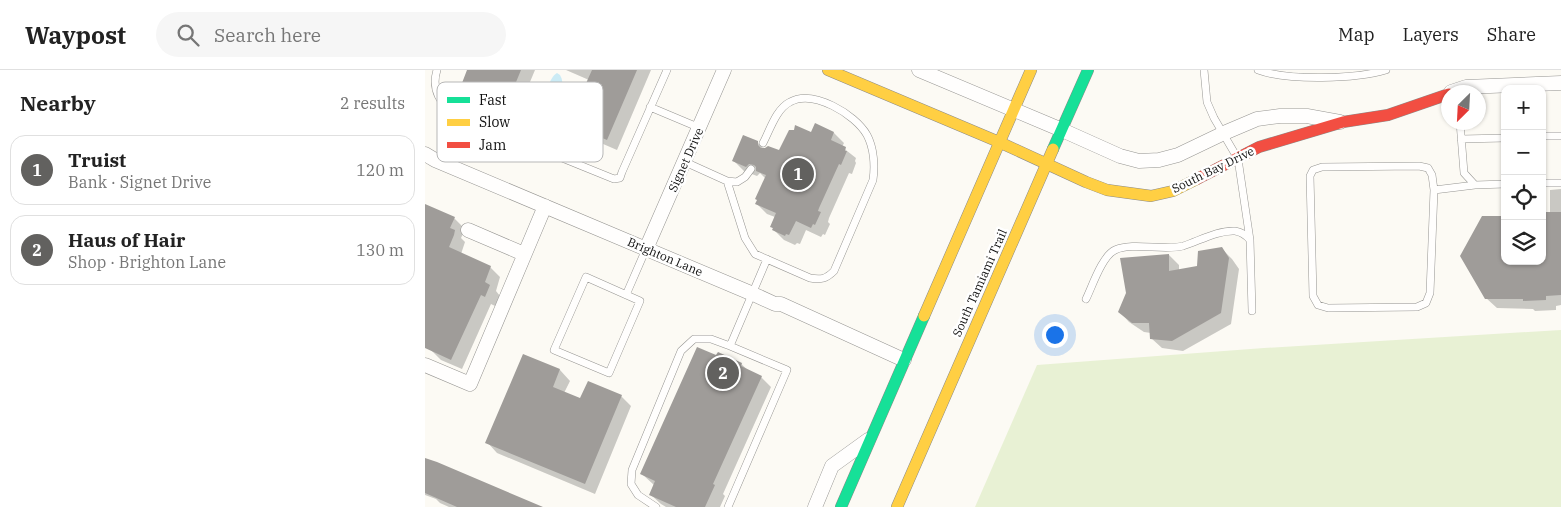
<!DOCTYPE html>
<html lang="en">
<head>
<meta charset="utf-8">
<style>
	body { margin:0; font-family:"IBM Plex Serif",serif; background:#f6f6f6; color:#222 }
	.controls { position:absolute; right:15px; top:15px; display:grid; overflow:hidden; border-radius:10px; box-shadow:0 1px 4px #0004 }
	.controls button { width:45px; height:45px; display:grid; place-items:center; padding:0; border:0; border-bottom:1px solid #e0e0e0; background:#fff; color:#222; font:25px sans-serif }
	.compass { position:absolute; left:1016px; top:15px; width:45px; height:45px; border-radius:50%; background:#fff; box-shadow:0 1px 4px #0004; rotate:204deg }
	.you { position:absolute; left:629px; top:264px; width:18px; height:18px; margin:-12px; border:4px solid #fff; border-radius:50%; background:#1a73e8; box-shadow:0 0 0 8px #1a73e833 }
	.badge { display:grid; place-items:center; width:32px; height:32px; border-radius:50%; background:#62615f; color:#fff; font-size:16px; font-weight:700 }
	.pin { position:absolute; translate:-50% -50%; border:2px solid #fff; box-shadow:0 1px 5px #0006 }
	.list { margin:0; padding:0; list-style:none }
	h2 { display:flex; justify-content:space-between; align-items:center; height:65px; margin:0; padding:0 20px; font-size:21px }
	h2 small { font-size:16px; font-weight:400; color:#767676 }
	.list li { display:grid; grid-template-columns:32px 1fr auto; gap:15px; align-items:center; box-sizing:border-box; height:70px; margin:0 10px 10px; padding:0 10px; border:1px solid #e0e0e0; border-radius:15px }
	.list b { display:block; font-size:19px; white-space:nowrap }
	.list p { margin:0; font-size:16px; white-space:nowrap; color:#767676 }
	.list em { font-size:16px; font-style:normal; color:#767676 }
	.icon { flex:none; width:28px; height:28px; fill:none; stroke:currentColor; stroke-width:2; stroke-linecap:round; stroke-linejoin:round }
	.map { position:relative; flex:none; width:1136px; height:437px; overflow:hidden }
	header { display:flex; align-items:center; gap:30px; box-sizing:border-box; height:70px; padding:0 25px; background:#fff; border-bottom:1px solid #e0e0e0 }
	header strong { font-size:24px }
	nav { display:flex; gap:28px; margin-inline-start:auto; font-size:18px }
	.search { width:350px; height:45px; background:#f6f6f6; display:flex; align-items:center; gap:12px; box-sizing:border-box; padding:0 18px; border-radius:28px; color:#767676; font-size:19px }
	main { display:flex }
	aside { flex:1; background:#fff }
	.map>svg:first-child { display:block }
	.green { fill:#e8f1d4 }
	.water { fill:#cbebf5 }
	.shadow { fill:#0003 }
	.building { fill:#9f9c99 }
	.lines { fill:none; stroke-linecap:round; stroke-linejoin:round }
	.lane-casing { stroke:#969592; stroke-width:8 }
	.street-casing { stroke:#969592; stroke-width:15 }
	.fast-casing { stroke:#8c8b89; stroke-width:12 }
	.slow-casing { stroke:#8c8b89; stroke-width:12 }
	.jam-casing { stroke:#8c8b89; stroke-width:12 }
	.lane { stroke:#fffefd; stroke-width:7 }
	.street { stroke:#fffefd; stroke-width:14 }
	.fast { stroke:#16e098; stroke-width:11 }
	.slow { stroke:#ffcf43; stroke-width:11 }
	.jam { stroke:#f24e42; stroke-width:11 }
	.labels { text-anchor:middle; stroke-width:5; stroke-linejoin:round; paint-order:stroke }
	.street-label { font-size:12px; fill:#0f0f0f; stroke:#fff }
	.key { fill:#fff; stroke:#b7b7b7; stroke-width:1 }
	.key-label { font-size:14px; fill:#0f0f0f }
</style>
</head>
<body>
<header>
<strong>Waypost</strong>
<div class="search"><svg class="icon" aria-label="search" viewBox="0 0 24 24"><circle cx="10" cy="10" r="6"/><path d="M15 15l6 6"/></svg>Search here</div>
<nav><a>Map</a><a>Layers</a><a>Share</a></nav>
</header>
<main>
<aside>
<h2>Nearby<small>2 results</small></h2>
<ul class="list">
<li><span class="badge">1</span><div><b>Truist</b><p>Bank · Signet Drive</p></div><em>120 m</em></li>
<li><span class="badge">2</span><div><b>Haus of Hair</b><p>Shop · Brighton Lane</p></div><em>130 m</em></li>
</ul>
</aside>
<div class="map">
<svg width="1136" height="437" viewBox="0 0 1136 437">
	<rect width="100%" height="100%" fill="#fcfaf4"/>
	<path class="green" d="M1136 260V437H550L612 295 839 278Z"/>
	<path class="water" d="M132 3 135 5C141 15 135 25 127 33L123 32C120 24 124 8 132 3Z"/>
	<path class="shadow" d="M43 0H110L92 43 69 33 65 30 48 23 38 12Z
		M141 0H226L192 80 148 61 138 51 150 41 164 10Z
		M386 63H409L419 73 417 77 431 88 430 91 431 93 427 104 424 103 404 148 403 152 405 154 400 165 398 164 396 167 381 160 375 174 372 173 370 175 359 170 349 160 346 156 350 147 342 144 332 134 341 109 335 103 332 106 319 101 308 90 332 72 339 79 354 82Z
		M1136 119V235L1131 236V240L1110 241 1108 239 1072 238 1061 228 1080 191H1117L1125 143V120Z
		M0 136 29 148 40 159 36 168 40 172 36 184 65 197 75 207 71 221 75 226 70 236 66 234 37 299 16 290 6 280 0 266Z
		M796 178 807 189 814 199 806 254 758 281 737 278 726 268V263L719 262 704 252 694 241 744 185 754 195V200L773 197Z
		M98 286 135 300 145 311 139 323 156 330 196 326 206 336 170 424 72 383 62 372Z
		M316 294 324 301 336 307 346 317 298 424 300 426 295 437H241L236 434 225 424 229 415 217 404Z
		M0 389 116 437H24L15 433 11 429 0 425Z"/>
	<path class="building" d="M42 0H96L82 34 57 24 58 22 37 13Z
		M167 0H212L182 70 137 51 143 37 149 40Z
		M390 53 409 62 406 70 421 77 420 81H422L416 95 414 94 394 138 393 141 396 142 390 155 388 154 386 158 371 151 364 165 361 164 360 166 347 160 348 158 345 157 351 143 330 134 332 130 330 129 341 105 331 101V97L329 95 324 94 321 97 307 91 318 65 333 71V75L336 78H340L343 76 354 80 364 60H369L370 55 386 62Z
		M0 134 30 147 25 158 30 160 29 165 24 177 66 196 60 212 65 215 60 227 56 225 26 290 0 278Z
		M1117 142H1136V225L1121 226V230L1098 231V229H1060L1035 186 1057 146H1080V191H1117Z
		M797 177 804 188 796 243 747 271 725 269 724 253H707L693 242 701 223 695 188 744 184V201L772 196 773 181Z
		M272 277 291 285 293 282 317 293 316 296 337 306 288 414 290 415 280 437H251L224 425 230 411 215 404Z
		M98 284 135 299 128 317 155 328 163 311 197 325 160 414 60 373Z
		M0 388 12 392 118 437H32L0 423Z"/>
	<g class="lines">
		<defs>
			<path id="lane" d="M12 0C6 19 15 35 31 45L189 109 195 108 197 102 242 0
				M779 0 782 32 789 48 813 89 825 170
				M833 0C863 11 931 9 961 0
				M225 37 275 58
				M1035 52 1039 103 1050 115 1080 114
				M1117 66H1136
				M1036 69 1080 68
				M260 92 302 111
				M326 99 320 107 312 112 302 111 320 168 330 184 385 208C396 210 401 209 409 201L448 110C450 96 449 78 442 65 430 44 388 19 365 32 351 39 345 60 338 73
				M1117 113H1136
				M1009 120 1007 105 1003 98 994 96 897 97 888 100 885 106 888 226 893 235 903 238 992 237 1001 233 1005 223 1009 120 1050 115
				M161 207 215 231 184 303 129 280Z
				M201 225 221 179
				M661 229C667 217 677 186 690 180 708 172 739 181 758 176 774 171 793 160 810 161 817 162 821 165 825 170L827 241
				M305 276 342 189
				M231 437 213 425 206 414 207 400 256 281 269 269H286L305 276 362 300 303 437"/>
			<path id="street" d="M494 0 637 60 695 86 714 91 734 90 753 85 799 63 832 49 855 46H882L915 52
				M1026 22 1041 17 1136 13
				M0 84 10 90 328 224 350 234H356L479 290
				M43 160 99 184
				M221 179 299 0
				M0 295 45 314 120 136
				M390 437 407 396 443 370"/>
			<path id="fast" d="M628 79 663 0
				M416 437 499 246"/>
			<path id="slow" d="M403 0 574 72 661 112 682 120 726 126 748 121 772 109
				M499 246 606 0
				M472 437 628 79"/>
			<path id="jam" d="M772 109 834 77 918 52 963 45 1024 24"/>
		</defs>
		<use href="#lane" class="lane-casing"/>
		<use href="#street" class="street-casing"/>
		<use href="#fast" class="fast-casing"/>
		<use href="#slow" class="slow-casing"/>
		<use href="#jam" class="jam-casing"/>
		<use href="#lane" class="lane"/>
		<use href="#street" class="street"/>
		<use href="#fast" class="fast"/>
		<use href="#slow" class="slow"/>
		<use href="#jam" class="jam"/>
	</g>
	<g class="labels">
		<g class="street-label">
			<text transform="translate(261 90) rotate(-66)" y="4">Signet Drive</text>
			<text transform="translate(788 100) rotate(-26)" y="4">South Bay Drive</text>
			<text transform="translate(240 187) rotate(23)" y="4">Brighton Lane</text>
			<text transform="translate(555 213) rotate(-66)" y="4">South Tamiami Trail</text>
		</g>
	</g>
	<rect x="12" y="12" width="166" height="80" rx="8" class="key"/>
	<rect x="22" y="27" width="23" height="6" fill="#16e098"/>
	<rect x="22" y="49" width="23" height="7" fill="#ffcf43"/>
	<rect x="22" y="72" width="23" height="6" fill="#f24e42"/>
	<g class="key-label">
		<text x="54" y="35">Fast</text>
		<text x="54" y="57">Slow</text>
		<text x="54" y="80">Jam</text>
	</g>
</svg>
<div class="controls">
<button>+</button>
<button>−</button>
<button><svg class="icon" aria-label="locate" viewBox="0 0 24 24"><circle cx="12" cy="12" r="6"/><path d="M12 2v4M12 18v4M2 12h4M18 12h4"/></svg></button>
<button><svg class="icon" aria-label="layers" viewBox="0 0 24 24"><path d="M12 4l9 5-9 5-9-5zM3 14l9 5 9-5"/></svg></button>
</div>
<svg class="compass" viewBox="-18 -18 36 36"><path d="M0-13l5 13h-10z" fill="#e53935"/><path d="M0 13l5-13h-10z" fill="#767676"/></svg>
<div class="you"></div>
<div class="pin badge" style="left:373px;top:104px">1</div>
<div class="pin badge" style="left:298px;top:303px">2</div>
</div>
</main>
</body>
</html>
